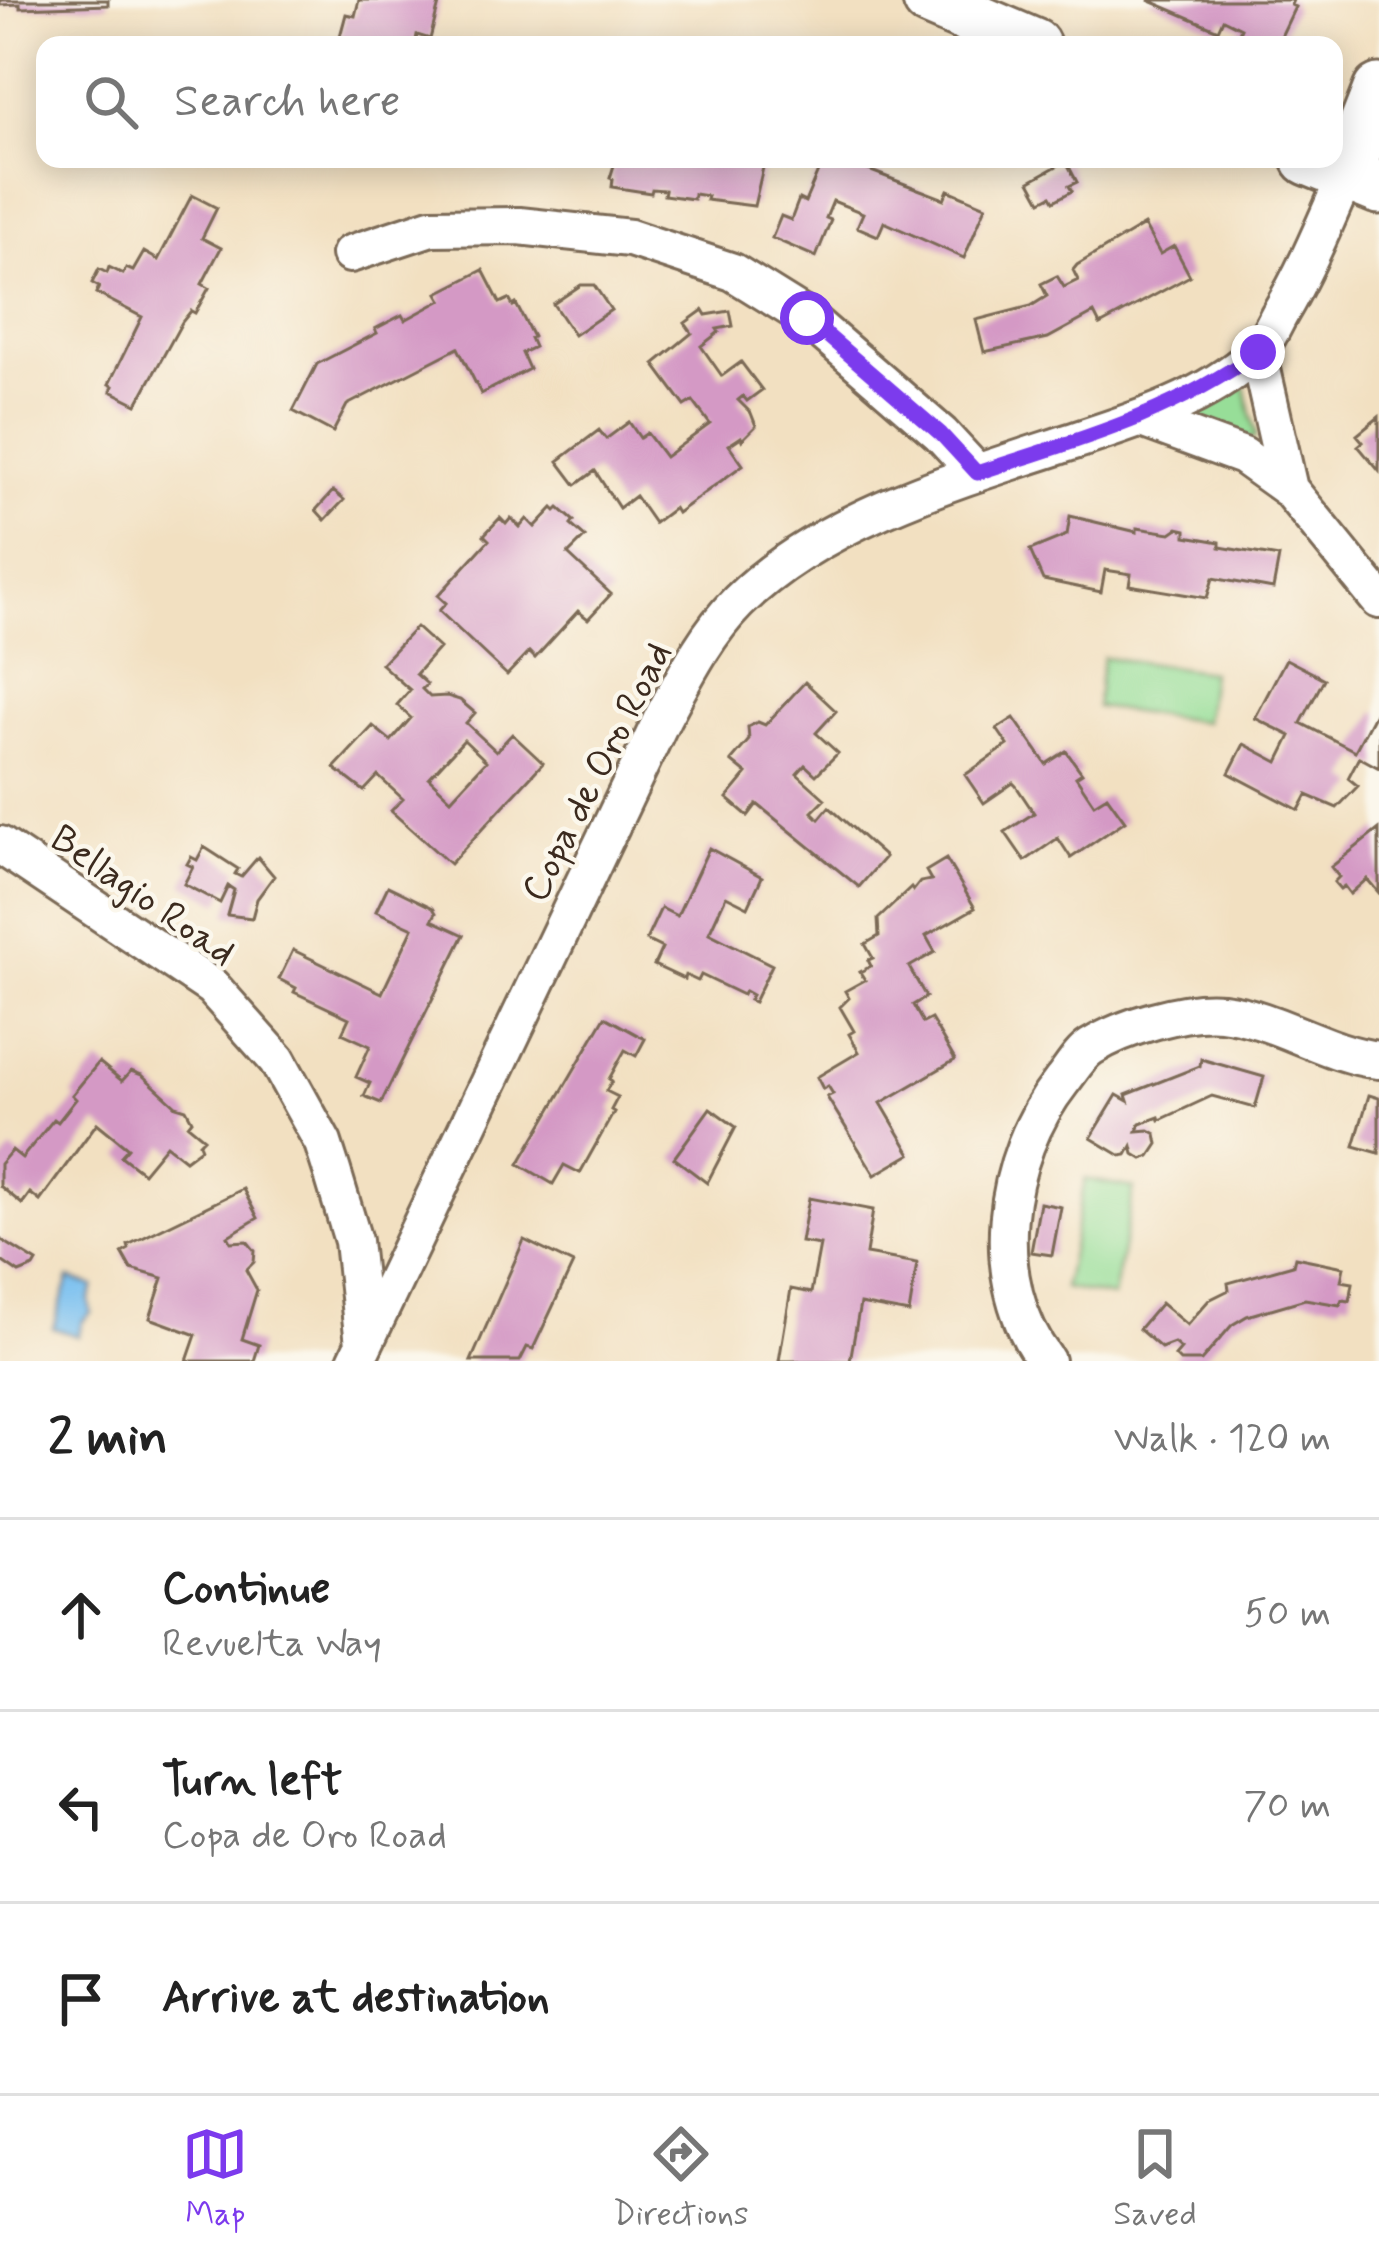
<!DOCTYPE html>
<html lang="en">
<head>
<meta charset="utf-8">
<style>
	body { margin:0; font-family:Mynerve,sans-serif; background:#f2f2f2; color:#222 }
	.stop { position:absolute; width:36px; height:36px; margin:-27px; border:9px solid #7c3aed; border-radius:50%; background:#fff }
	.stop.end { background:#7c3aed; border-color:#fff; box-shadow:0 3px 12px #0008 }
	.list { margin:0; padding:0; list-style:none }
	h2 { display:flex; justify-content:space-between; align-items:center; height:156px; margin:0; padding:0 48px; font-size:51px }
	h2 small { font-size:39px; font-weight:400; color:#767676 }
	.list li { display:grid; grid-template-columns:78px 1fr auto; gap:36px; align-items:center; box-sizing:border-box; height:192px; padding:0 48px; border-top:3px solid #e0e0e0 }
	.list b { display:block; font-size:45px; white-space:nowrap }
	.list p { margin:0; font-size:39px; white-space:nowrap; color:#767676 }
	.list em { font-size:39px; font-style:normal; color:#767676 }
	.icon { flex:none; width:66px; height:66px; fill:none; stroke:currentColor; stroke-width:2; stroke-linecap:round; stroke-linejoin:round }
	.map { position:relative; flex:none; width:1379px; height:1361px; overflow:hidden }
	.search { position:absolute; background:#fff; box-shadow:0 6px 30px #0003; left:36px; right:36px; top:36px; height:132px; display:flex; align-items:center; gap:30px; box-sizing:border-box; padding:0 42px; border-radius:24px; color:#767676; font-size:45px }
	.sheet { height:732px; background:#fff }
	nav { display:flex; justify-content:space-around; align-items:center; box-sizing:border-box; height:168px; border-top:3px solid #e0e0e0; background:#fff; font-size:33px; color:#767676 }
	nav a { display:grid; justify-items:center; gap:6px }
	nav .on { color:#7c3aed }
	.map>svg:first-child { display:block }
	.green { fill:#97de98; stroke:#69845b; stroke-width:3 }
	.water { fill:#78bff0; stroke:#5a7487; stroke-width:3 }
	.building { fill:#d499c5; fill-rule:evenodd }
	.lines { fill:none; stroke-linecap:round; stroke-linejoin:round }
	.street-casing { stroke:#7b6a57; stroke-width:42 }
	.secondary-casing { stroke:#7b6a57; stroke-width:57 }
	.street { stroke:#fff; stroke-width:36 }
	.secondary { stroke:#fff; stroke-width:51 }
	.route { stroke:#7c3aed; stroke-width:15 }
	.labels { text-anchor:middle; stroke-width:9; stroke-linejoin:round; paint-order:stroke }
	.street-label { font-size:39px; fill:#3b2a1e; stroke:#fbf7ec }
</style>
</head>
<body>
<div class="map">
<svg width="1379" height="1361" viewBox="0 0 1379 1361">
	<rect width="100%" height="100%" fill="#fbf7ec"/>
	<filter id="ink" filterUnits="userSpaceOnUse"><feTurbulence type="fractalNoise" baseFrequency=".00833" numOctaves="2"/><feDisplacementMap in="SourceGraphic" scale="24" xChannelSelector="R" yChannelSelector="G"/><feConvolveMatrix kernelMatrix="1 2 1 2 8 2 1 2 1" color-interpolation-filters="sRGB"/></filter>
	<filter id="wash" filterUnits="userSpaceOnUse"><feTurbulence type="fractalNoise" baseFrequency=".004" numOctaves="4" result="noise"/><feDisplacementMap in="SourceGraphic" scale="48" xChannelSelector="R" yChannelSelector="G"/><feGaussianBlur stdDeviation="2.7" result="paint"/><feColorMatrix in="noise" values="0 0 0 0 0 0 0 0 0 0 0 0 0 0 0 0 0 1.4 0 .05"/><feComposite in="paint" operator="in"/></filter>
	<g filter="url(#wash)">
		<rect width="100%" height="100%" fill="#f2e0c1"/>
		<path class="green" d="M1242 386 1245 388 1256 436 1253 439 1193 418V414Z
			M1103 657 1211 672 1205 722 1096 707Z
			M1085 1179 1134 1188 1113 1297 1064 1288Z"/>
		<path class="water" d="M69 1278 94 1286 89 1301 91 1313 82 1322 78 1336 53 1328Z"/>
		<g id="blocks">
			<path class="building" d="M0 0H108V5L20 8V4L0 5Z
				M359 0H440L430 39 417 35 415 45H356L339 40 346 14 355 16Z
				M1148 0H1293L1291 5 1295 7 1277 45H1260L1238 35 1241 28 1223 19 1218 30Z
				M616 159H765L754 206 706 200 707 196 694 194 693 199 664 195 665 190 652 189 651 193 612 187 613 179 610 178Z
				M840 159 944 199 948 190 986 206 964 258 884 222 878 236 857 227 863 213 833 201 826 218 831 220 816 257 772 238 781 216 791 220 799 199 805 202 822 162 837 168Z
				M1066 161 1077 182 1069 186 1072 191 1054 201 1051 196 1041 201 1030 181Z
				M192 195 217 208 202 238 221 248 202 284 209 288 195 313 191 311 182 322 137 404 111 391 113 386 109 384 142 317 96 293 99 287 92 283 99 269 107 273 109 267 123 274 126 268 133 271 144 252 158 260Z
				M1144 225 1160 254 1174 246 1190 276 1100 325 1094 313 1048 338 984 352 976 320 1031 306 1047 296 1041 284 1057 276 1064 287 1078 280 1073 270 1077 265Z
				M483 270 500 303 509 299 513 306 516 304 533 337 530 338 534 347 522 353 529 369 481 394 458 348 347 405 333 432 293 411 317 364 377 333 375 329 402 315 405 320 442 300 438 293Z
				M581 285H594L611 310 574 335 553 304Z
				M703 310 706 315 730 311 733 326 717 329 719 332 701 346 722 376 741 362 762 390 747 401 743 396 738 400 751 413 756 426 742 440 741 437 729 445 743 465 677 513 674 508 654 523 635 496 619 508 595 471 576 485 558 461 599 430 606 439 629 422 640 438 647 433 665 457 710 424 693 401 685 406 654 364 692 333 685 323Z
				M1379 417V471L1358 446 1363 442 1357 435Z
				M333 491 344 500 325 520 316 510Z
				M553 508 556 511 559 508 574 521 571 525 585 537 568 554 611 594 588 619 578 611 535 658 529 652 507 675 439 611 446 603 438 596 489 540 484 535 500 518 506 524 511 518 520 527 527 519 535 527Z
				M1070 516 1137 532V528L1171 533 1178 528 1186 530V536L1220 542V547L1279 557 1273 589 1213 578 1207 598 1129 585 1131 574 1105 570 1101 592 1043 580 1030 550 1067 535Z
				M416 627 439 648 416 674 427 684 422 689 430 697 447 696 460 700 475 713 466 723 496 751 512 734 543 763 450 864 391 811 403 799 378 776 364 791 334 768 373 726 391 741 411 718 397 705 410 690 381 664ZM464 740 486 761 451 799 429 778Z
				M1286 659 1324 679 1301 723 1355 751 1376 711 1379 713V768L1359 757 1348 778 1358 786 1337 808 1307 795 1299 810 1229 773 1244 744 1278 762 1291 736 1255 718Z
				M805 682 836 711 816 733 838 753 816 775 805 765 797 774 825 799 812 812 819 819 829 807 885 857 859 887 757 804 748 816 727 798 747 774 731 761 749 740 748 727 758 722 765 725Z
				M1014 718 1046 764 1066 751 1082 773 1076 777 1094 804 1107 796 1125 821 1071 858 1058 838 1025 861 1005 832 1034 813 1016 786 1013 783 984 803 965 775 1008 745 997 729Z
				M1379 829V893L1367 879 1350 894 1344 886 1340 889 1334 882 1339 877 1331 867Z
				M204 847 238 869 235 874 241 877 258 857 274 876 257 899 252 918 227 915 234 890 228 886 220 903 184 884 193 867 187 864 191 857 197 860Z
				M709 848 762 877 748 907 726 896 709 933 772 965 754 1002 749 1000 752 995 745 991 743 995 701 975 698 981 685 975 684 979 654 965 662 948 646 940 661 908 677 916Z
				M946 859 975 908 926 936 935 952 909 967 926 997 913 1005 923 1023 931 1019 955 1060 881 1103 911 1154 875 1175 827 1097 833 1094 828 1086 823 1089 817 1077 859 1052 849 1034 854 1031 840 1007 849 998 845 991 865 980 860 972 871 966 868 960 873 958 865 944 879 936 878 919 911 888 913 891 920 882 931 880 926 871Z
				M388 886 433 908 436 913 432 920 464 935 381 1103 364 1096 370 1083 356 1077 370 1046 342 1033 349 1018 294 992 296 988 279 979 293 950 382 993 413 928 376 911Z
				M605 1017 645 1039 636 1056 625 1050 609 1079 612 1081 606 1091 618 1097 611 1110 614 1112 580 1173 564 1165 553 1184 519 1164Z
				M1201 1059 1264 1077 1255 1108 1212 1096 1160 1120 1159 1117 1140 1124 1137 1131 1149 1130 1156 1134 1158 1144 1150 1156 1142 1159 1134 1154 1132 1146 1127 1155 1121 1156 1091 1138 1117 1095 1128 1101 1126 1095 1200 1066Z
				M99 1062 122 1081 131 1071 142 1075 176 1106 186 1109 192 1120 188 1125 204 1138 199 1143 201 1148 185 1160 166 1145 143 1173 121 1156 128 1148 97 1123 40 1201 30 1193 22 1204 0 1186V1164L12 1150 22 1158 54 1119 58 1122 76 1099 72 1095Z
				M1369 1095 1379 1098V1153L1354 1146Z
				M710 1108 736 1127 707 1183 674 1158Z
				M243 1189 258 1218 228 1236 231 1242 247 1241 255 1251 254 1262 246 1270 257 1290 242 1339 259 1345 254 1361H187L196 1335 150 1318 163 1278 131 1269 122 1253 129 1249 128 1245Z
				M809 1198 873 1210 866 1254 917 1263 909 1313 860 1304 850 1361H779L791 1289 811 1293 820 1245 801 1242Z
				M1040 1203 1061 1207 1052 1255 1031 1252Z
				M0 1239 37 1262 34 1267 19 1273 0 1260Z
				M524 1240 573 1264 533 1349 527 1347 520 1361H471Z
				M1295 1257 1344 1267 1341 1281 1353 1283 1350 1301 1342 1300 1340 1305 1305 1299 1247 1316 1232 1325 1201 1361H1180L1175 1356 1181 1349 1174 1343 1161 1348 1139 1329 1161 1303 1187 1325 1209 1300 1229 1290 1228 1283 1293 1265Z"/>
		</g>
	</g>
	<g filter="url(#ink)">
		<use href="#blocks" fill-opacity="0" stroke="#7b6a57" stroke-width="3"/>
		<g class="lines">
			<defs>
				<path id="street" d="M350 254 431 227 519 226 630 238 733 272 807 318 941 434 977 473
					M1258 352 1289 489 1379 600
					M1142 419 1243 456 1289 489
					M0 845 212 987 277 1060 323 1143 332 1171 353 1241 364 1344
					M356 1361 663 717C684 678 706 634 738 602 822 518 964 477 1074 441 1136 421 1206 399 1255 354 1265 344 1272 328 1279 315 1306 270 1325 223 1346 175
					M1046 1361C985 1281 1002 1157 1062 1081 1071 1070 1080 1054 1091 1047 1123 1027 1185 1008 1222 1012 1276 1018 1325 1054 1379 1060"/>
				<path id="secondary" d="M929 0 1034 45
					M1308 159 1379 188
					M1346 175 1379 90"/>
			</defs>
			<use href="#street" class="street-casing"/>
			<use href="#secondary" class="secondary-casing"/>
			<use href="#street" class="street"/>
			<use href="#secondary" class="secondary"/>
		</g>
	</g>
	<g class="lines" filter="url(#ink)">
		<path class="route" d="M807 318 941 434 977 473C1081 439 1168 416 1258 352"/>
	</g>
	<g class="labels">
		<g class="street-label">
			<text transform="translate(595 771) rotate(-63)" y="14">Copa de Oro Road</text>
			<text transform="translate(144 894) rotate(35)" y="14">Bellagio Road</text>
		</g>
	</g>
</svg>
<div class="stop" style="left:807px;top:318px"></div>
<div class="stop end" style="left:1258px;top:352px"></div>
<div class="search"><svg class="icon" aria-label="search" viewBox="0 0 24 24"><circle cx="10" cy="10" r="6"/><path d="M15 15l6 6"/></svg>Search here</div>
</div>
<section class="sheet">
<h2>2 min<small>Walk · 120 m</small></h2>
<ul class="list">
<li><svg class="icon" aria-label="ahead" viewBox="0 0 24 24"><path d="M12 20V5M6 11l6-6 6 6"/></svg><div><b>Continue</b><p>Revuelta Way</p></div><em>50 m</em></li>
<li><svg class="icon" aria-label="left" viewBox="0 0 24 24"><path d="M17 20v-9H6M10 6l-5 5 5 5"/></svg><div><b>Turn left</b><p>Copa de Oro Road</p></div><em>70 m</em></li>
<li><svg class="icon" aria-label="arrive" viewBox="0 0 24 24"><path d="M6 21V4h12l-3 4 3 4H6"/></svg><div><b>Arrive at destination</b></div></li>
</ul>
</section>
<nav>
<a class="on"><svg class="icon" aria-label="map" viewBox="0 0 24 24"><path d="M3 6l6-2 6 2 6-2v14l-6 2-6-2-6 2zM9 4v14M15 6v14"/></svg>Map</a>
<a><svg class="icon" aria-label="directions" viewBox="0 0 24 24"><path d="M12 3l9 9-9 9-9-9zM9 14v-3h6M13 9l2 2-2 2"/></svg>Directions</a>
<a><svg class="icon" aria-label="saved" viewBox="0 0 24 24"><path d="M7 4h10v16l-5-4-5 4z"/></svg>Saved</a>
</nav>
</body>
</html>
